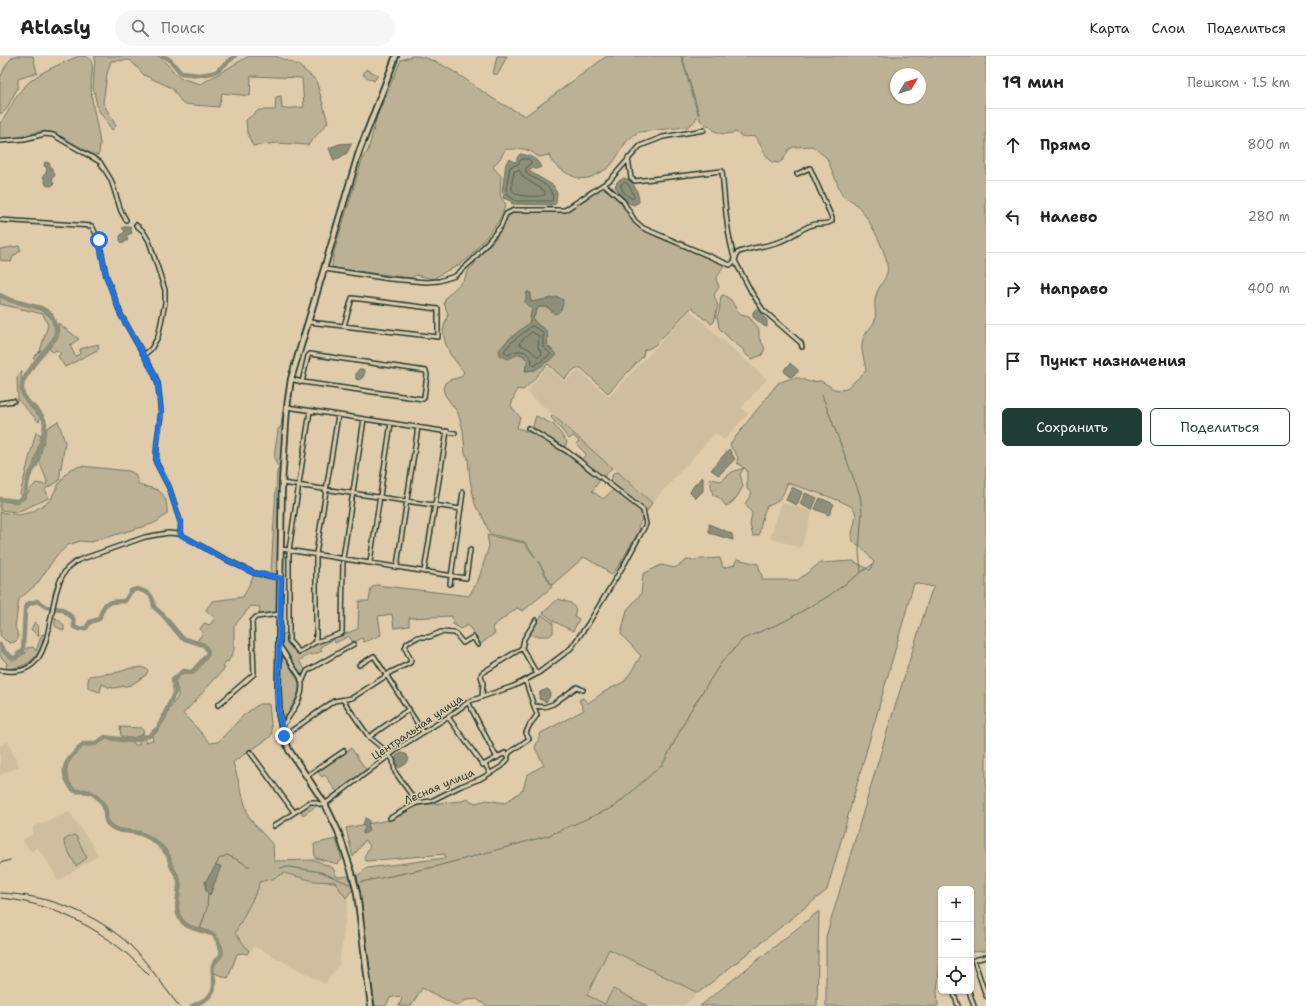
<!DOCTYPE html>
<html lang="ru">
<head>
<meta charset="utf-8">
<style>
	body { margin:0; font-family:"Shantell Sans",sans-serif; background:#f6f6f6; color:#222 }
	.controls { position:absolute; right:12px; bottom:12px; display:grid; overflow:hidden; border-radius:6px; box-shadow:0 1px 3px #0004 }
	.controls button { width:36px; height:36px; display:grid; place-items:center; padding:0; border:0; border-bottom:1px solid #e0e0e0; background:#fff; color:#222; font:20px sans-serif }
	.compass { position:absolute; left:890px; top:12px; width:36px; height:36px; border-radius:50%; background:#fff; box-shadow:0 1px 3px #0004; rotate:52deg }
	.stop { position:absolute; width:12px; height:12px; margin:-9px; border:3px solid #1a73e8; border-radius:50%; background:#fff }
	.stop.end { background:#1a73e8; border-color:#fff; box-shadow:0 1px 4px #0008 }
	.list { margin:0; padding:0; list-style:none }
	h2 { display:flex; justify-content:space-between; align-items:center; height:52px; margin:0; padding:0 16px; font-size:17px }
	h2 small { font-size:13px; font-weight:400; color:#767676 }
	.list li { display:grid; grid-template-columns:26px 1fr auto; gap:12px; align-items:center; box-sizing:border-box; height:72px; padding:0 16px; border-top:1px solid #e0e0e0 }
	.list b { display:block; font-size:15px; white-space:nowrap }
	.list em { font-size:13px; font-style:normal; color:#767676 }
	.actions { display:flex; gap:8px; padding:12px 16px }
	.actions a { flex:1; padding:9px 0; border:1px solid #1f3d34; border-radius:6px; text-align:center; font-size:14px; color:#1f3d34 }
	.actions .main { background:#1f3d34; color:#fff }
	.icon { flex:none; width:22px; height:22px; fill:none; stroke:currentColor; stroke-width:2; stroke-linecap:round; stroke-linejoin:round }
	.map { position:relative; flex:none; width:986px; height:950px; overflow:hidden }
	header { display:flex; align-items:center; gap:24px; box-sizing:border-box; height:56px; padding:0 20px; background:#fff; border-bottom:1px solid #e0e0e0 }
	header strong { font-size:19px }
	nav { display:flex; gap:22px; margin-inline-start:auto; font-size:14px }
	.search { width:280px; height:36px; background:#f6f6f6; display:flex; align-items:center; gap:10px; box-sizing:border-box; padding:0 14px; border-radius:22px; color:#767676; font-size:15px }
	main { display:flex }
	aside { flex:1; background:#fff }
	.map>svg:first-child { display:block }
	.built { fill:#cebe9f }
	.green { fill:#bdb195; stroke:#6e7764; fill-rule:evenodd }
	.water { fill:#8e8f79; stroke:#626e5d }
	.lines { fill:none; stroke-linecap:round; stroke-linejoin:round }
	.shore { stroke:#4b5e50; stroke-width:1 }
	.stream { stroke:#626e5d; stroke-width:1 }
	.river { stroke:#8e8f79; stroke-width:4.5 }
	.minor-casing { stroke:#1f3d34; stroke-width:6 }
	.secondary-casing { stroke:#1f3d34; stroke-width:8 }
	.minor { stroke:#e0cbaa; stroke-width:3 }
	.secondary { stroke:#e0cbaa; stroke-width:4.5 }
	.rail { stroke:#1f3d34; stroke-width:1 }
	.route { stroke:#1a73e8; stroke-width:5 }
	.labels { text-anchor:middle; stroke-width:3; stroke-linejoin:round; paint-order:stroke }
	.street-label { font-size:11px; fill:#1f3d34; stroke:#e0cbaa }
</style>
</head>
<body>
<header>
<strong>Atlasly</strong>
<div class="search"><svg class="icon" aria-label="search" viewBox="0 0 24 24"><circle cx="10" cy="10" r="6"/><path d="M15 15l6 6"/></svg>Поиск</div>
<nav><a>Карта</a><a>Слои</a><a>Поделиться</a></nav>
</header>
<main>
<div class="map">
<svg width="986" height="950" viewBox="0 0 986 950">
	<rect width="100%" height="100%" fill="#e0cbaa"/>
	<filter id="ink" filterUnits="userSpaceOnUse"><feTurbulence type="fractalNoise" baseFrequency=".025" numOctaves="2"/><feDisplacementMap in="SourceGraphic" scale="8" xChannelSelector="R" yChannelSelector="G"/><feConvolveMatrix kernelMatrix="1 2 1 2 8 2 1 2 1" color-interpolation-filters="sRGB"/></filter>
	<g filter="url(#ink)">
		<path class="built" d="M690 255 767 323 741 352 748 358 724 384 715 377 652 447 527 336 547 310 564 325 579 315 609 341Z
			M782 446 812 456 801 492 770 482Z
			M8 686 19 711 0 719V690Z
			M69 756 99 799 58 825 46 803 37 791 31 796 22 784 33 778V771Z
			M284 817 314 825 335 826 348 845 339 908 325 928 254 890 251 894 249 895 235 877 257 833 258 826 272 823Z
			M609 893 698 937 683 950H647L613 933 605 948 586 939Z"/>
		<path class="green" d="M14 0H33L37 17 18 23V31L6 54 0 58V22L7 7Z
			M79 0H87C96 8 91 18 91 29 91 49 98 69 100 88L99 97 98 99H94L55 77C42 73 33 77 20 81 14 83 6 82 0 82V67C8 58 12 47 18 38 32 18 58 9 79 0Z
			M95 0H159L180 22 201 28 249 0H275L298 9 316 24 328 66 308 89 277 87 253 90 247 76 246 64 259 54H275L276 41 281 40 282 53 304 51 302 22 251 20 250 40 222 37 219 51 183 48 172 32 144 19 130 4 111 5 107 18 103 47 116 70 112 74 98 53 93 32Z
			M413 0C438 0 472 29 492 42 503 49 514 54 525 60L607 0H681L698 58C696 65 693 67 687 71L639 76C624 83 621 96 612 108 608 112 604 115 599 117 586 125 578 124 565 116 557 110 551 108 549 99L539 101C535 99 532 95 527 94 520 91 513 94 506 93 503 96 503 98 501 101 499 105 495 107 493 111L501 120C501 131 497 141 506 148L499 165 469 202 454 212 448 214 433 223 416 219 411 222 333 212 332 209 334 196 363 101 368 95 377 60 401 4Z
			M497 0H507L498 18H493Z
			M682 0H986V895L971 896V833H941V907H940L937 935 938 950H826V881L886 679 931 536 934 531 914 527 827 834 698 937 609 893 587 939 605 948 613 933 647 950H486L477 943 466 944 458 950 422 932 411 950H399L402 942 398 940 390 942 386 950H375L357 820 367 812 445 802V798L366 805 364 801 370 790 365 784 353 801 346 772 394 763 418 749 462 745 467 743 475 747 487 744 505 747 523 734 527 719 544 709 535 692 541 677 584 654 579 644 583 642 588 647 604 636 625 625 641 600 621 578 627 554 641 538 643 518 661 509 675 512 687 504 720 502 723 512 734 509 737 503 758 508 763 524H798L820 507 853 505 870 514 874 506C871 503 868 498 864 494 859 490 854 489 852 482 851 473 860 459 853 452 848 446 798 430 787 427 784 438 780 447 767 450 762 459 761 469 759 479L753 480 750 469 752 457 745 448 752 437 747 433V414L737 407 738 401 731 391 730 388 778 327 792 322H799L809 326 821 325 834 333 840 334 846 333 866 315C865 305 861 297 862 288 863 276 872 273 875 264 877 256 873 247 876 239 878 231 885 225 887 217 891 202 868 160 857 149 852 144 846 143 842 139L827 102 812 90 794 91 789 93 783 104 778 107 772 106 765 98 756 81C747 79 743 84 736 76 725 79 716 79 710 70L704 68 700 64 699 58ZM896 18H920V42H896Z
			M366 13 378 19 374 25 363 19Z
			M602 131 618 143 632 164 638 171 659 182 717 205 724 210 716 223 719 231 714 239 718 250 714 266 711 268 707 263H704L692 251 655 289 650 292 644 294 643 300 608 337 581 312H576L564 323 548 308C538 316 533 327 523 334L517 333C515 340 512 344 511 350L520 361 517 372C544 379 577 407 600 424L592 435 603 443 613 434 641 455 642 463 638 470 640 473 621 506 612 519 606 516 607 514 584 501 552 529 538 505 552 531 523 555 517 552 492 571 495 577 481 588 468 569 460 573 453 568 452 560 409 562V570L394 572 392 558 378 560 381 579 364 586 362 582 353 587 349 580 335 587 334 583 320 591 322 595 313 599 310 598 299 605 306 614 303 621 282 589V578H287L288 586 299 599 317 588 358 573 359 545H369L371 532 376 529 469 540 478 525 489 490 487 479 524 487 536 502 525 486 490 478 481 457 477 453 475 448 470 424 468 402 465 397 463 374 458 357 445 339 443 333 445 327 449 324 461 321 464 316 450 298 445 286 443 274 448 258 444 247 446 241 464 224 469 213 474 209 476 204 496 182 506 166 507 160 515 156H564ZM527 236 531 237 530 243 532 246 558 241 555 258 547 251H538L533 263C543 277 549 267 547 289L557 299 535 314 526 315V310L528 305 524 300 519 298 508 284 529 267 532 253Z
			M19 190 21 195 13 200 11 206 0 204V193Z
			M724 239 731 244 738 256 741 259 749 261 755 268 759 273V282L765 292 762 299 752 303 744 297 743 293 732 285 719 272 717 260 719 257 721 240Z
			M0 241C18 250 61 250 54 279 52 286 40 298 36 304L33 302 40 295 48 269 43 258 0 248Z
			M58 267 79 283 70 289 75 300 80 298V293L98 288 99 293 65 311 58 300 61 297 56 294 53 296 49 293 59 280Z
			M22 315C19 342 22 344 40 361L39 366 18 344 17 321Z
			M283 354H284L281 410 279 411C270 403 278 383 278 373L281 371Z
			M553 359 612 412 603 422 574 399 576 397 582 403 586 398 576 388 579 385 573 380 569 383 551 361Z
			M536 360 554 369 567 386 565 391 537 375 533 370Z
			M58 365 65 386 59 425 45 433 49 442 17 456 0 454V445L18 447C27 441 28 435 36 427L46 429 47 425 39 405 47 372Z
			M36 376 41 379 33 410 27 420 26 433 22 440 20 438Z
			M81 410 129 415 135 418 139 429C144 431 150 431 155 433 165 436 168 448 167 458L158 465 152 468 91 486 80 485 68 489 56 500 37 528 19 543 15 571 19 581 15 586 10 587 5 584 0 579V456L19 459 32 456 51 444C55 432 62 423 70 413Z
			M744 412 740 418 743 430C739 438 735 446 726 450L720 442 713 439 710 423 721 425 732 416Z
			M278 413 281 415 279 513 276 518 273 519 271 516 277 416Z
			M618 416 652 447 647 455 611 426 613 417Z
			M254 519 275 524 278 529 277 557 259 559 260 551 251 550 234 570V594L228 606 226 605 223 611 225 612 183 658 197 672 210 687 218 686 244 659 259 648H269L272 678 269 682 233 706 248 759 254 768 273 789 274 805 315 804 333 812 337 821 350 820 353 833 346 842 335 826 314 825 284 817 272 823 259 826 258 833 235 877 249 895 247 898 243 897 237 898 228 922 214 917C214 915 214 911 215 909 220 902 225 899 222 890 213 866 193 878 182 862 175 851 180 844 181 832 182 822 175 816 172 807 171 804 171 801 169 798 168 794 163 790 159 787 155 783 147 778 141 776 128 772 119 777 108 765 107 761 108 757 107 753 105 743 93 735 84 733 81 733 77 734 75 733 66 729 65 712 69 705 73 699 78 696 82 691L96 689 107 683 125 686H133L135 689H139V685L144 682 146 686 153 684 152 680 158 675 166 662 170 652 178 641V635L175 625 182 618H194L208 601 210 595 205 588 197 585 203 577 200 573 204 567 210 569 215 562 206 554 212 545 243 541Z
			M558 543 571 547 576 553 574 560 579 563 573 575 555 566 543 557Z
			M542 559 553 567V577L549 580H534L530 577Z
			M55 561 64 569V575L55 570Z
			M35 566 38 569 39 579 38 580 31 573Z
			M42 578 45 579C38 603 31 610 6 613L7 607 0 600V592L4 598 13 604C18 603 20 599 26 597L27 592 33 591 36 595Z
			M282 601 286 603C304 632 302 630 287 660L282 658 281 630Z
			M142 611 148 614 146 619 131 629 114 632 108 631 102 628 100 636 88 632V626L89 620 119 616 131 612H137Z
			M120 671 142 672 144 677C136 682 130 683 121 680Z
			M351 692 367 715 337 736 325 719 322 721 318 716Z
			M310 748H314L316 750 303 759 300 754Z
			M73 779 76 780 87 802 76 810 64 787V784Z
			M336 783 342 803 338 808 315 802 314 788Z
			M819 855 817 950H700Z"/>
		<path class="water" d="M352 87 347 97 334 105 329 92 339 88Z
			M520 98C529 99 537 102 541 111L536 113 531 112 529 115 554 130V133L557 136 556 147 554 149 512 148 511 145 503 142 504 138 502 135 506 107 510 103 514 106 517 105V102Z
			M45 106 49 107 55 119 52 123 54 128 51 130 46 129 43 120 46 117 47 112 44 110Z
			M624 122C633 123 639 137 639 146L634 149C626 148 620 137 615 131L617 126Z
			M124 171H130L132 177 127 179 126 182 128 183 127 185H125L124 187H122L120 184V180L125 175 122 172Z
			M527 236 531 237 530 243 532 246 558 241 563 244C563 251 562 255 555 258L547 251H538L533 263C543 278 549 266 547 289L557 299 535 314 525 315 526 310 528 305 524 300 519 298 508 303 500 299 499 294 508 284 529 267 532 253 525 247Z
			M756 253 762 256V259L767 264V271L764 270 753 261V256Z
			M790 307 798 314V316L791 321 787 319 784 315 786 311 789 310Z
			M359 313H363L365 316 363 321 359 324 356 323V318Z
			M729 393 735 403 719 419 711 414Z
			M703 421V435L696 442 690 436 695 428Z
			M792 431 802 436 797 449 786 444Z
			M805 437 817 442 812 454 800 448Z
			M820 442 834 448 829 459 815 453Z
			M709 468 732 478 733 484 709 477Z
			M547 633 550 635V640L546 646 539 643 540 636Z
			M401 697 406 698 409 703 406 708 399 712 396 706V700Z
			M365 762 369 764V768L368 769 369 775 363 778V775L365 773V770H363Z
			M216 809 221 810 210 839 206 835 205 826Z"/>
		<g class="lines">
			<path class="shore" d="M522 103H528L531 105V107L526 112V117C535 125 556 129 552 145H516L509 140 506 133 510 111 518 108Z
				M519 114 524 122 545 135V139C538 141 514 142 512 133 511 128 513 121 514 116Z
				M625 126C629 128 633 136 634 141L633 143C628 141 620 134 621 129Z
				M532 270 543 276V291L551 298 534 310 532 308 531 302C523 292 519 294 508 299L504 295 511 287Z
				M532 276 539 280 538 291 542 298 538 301 529 293 519 288 520 286Z"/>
			<path class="stream" d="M822 339 860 439 862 455 859 495 861 516
				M216 809 219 803 227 799 242 806 247 810H250
				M280 812 289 811 321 816 349 828
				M361 826 434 811 547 780 614 751 663 708 689 657 721 607 743 583 785 565 827 541 873 508
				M200 874 207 852 208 837"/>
			<path class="river" d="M163 0 169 3 181 17 199 19 212 17 217 15 235 0
				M0 239 10 244 41 252 51 258 56 272V281L33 309C30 316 23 321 22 330 20 348 44 353 45 368 45 372 37 404 36 409 34 413 31 416 29 420 27 426 27 433 24 441L17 445 0 443
				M0 589 5 596 13 602H16L19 597 23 596 25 554 28 548 37 545 46 551 62 553 73 562 74 566V571L79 573 86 572 90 566 99 563C105 544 106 546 125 545L131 535 137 533C148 537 153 537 154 551L163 559 182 582 204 589 208 595 207 599 192 616 183 615 173 624 175 636 158 672 149 680 141 681 136 684H126L105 681 95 688H83C73 701 58 707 68 726 70 729 71 734 76 735 82 736 88 734 93 738 99 742 104 748 105 755 106 760 104 765 109 769 117 777 130 774 141 778 150 781 162 790 167 798 170 801 169 806 171 809 173 815 178 819 179 825 180 841 170 860 188 870 194 874 207 876 214 879 217 884 223 892 221 899 219 902 215 905 213 909 212 914 213 919 214 924 216 940 204 945 192 950"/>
			<defs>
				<path id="minor" d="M0 85 24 83 45 78 53 79 100 106 111 124 121 155 126 164
					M797 118 810 112 832 162V165C826 170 819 166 812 169 800 173 791 182 779 186 765 191 750 191 737 197L735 205 752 237 763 254 801 287 802 291
					M604 128 623 145 635 165 643 172 730 209 735 205C726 175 725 145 722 115L635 125 631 122 628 102
					M0 164 92 170 99 184 106 219 121 259 154 317 158 328 161 358 157 387 156 406 169 431 181 468 180 478
					M136 169 143 175 149 185 165 234V247L158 281 151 293 144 299
					M325 213 390 223 426 226 439 225 455 220 473 204 491 182 501 170 506 158 514 154H565L610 124 640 90 663 81 704 74
					M309 266 438 281V253L352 242 344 270
					M291 323 302 326 423 343 424 341 427 319 426 315 310 298 308 300 302 326
					M0 347 14 345
					M287 351 455 377
					M310 355 289 494V585L299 596 316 586 342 577 343 502 364 363
					M282 427 461 453
					M281 493 466 522 470 494
					M370 506 391 367
					M397 510 418 371
					M424 516 447 375
					M450 528 463 436
					M316 586V498L338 359
					M279 589 300 621C308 638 291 657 282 671
					M522 592 537 618
					M359 609 374 600 423 676
					M0 614C61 627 42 546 66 514 70 509 74 507 79 504L145 481 168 477 180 478 217 499 254 517 281 522
					M302 626 307 615 354 588
					M482 641 483 627 481 620 482 617 522 592 524 583 536 564
					M343 644 369 681 386 695 393 704 395 716 417 747
					M468 646 497 702
					M218 649 254 618 252 565 256 561 280 558
					M534 650 544 651 553 648 577 631 583 634
					M448 661 483 709 505 697 507 701
					M284 680 334 645 352 642 386 620 391 616 410 607 411 604 405 592 407 587 418 581H429L441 576 455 577 463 587 473 581 478 589
					M369 681 409 653
					M250 696 294 756
					M485 708 490 717
					M307 720 344 695
					M390 762 417 747 431 745 461 730 480 723 501 711 508 703 507 701 510 696 529 683 526 677 529 670 537 659 525 624
					M274 770 310 746H314L322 749 325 748 403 689 448 661 470 645 514 630 537 618 565 597 571 592 588 568 625 507 646 468 643 454 568 396 528 372
					M986 901 974 904 986 940
					M953 935 958 950
					M969 935 974 950"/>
				<path id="secondary" d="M371 950 357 837 352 817 338 775 325 748 289 694 284 680 279 658 278 634 282 427 287 351 291 323 359 96 396 0"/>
			</defs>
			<use href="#minor" class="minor-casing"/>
			<use href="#secondary" class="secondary-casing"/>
			<use href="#minor" class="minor"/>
			<use href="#secondary" class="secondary"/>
			<path class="rail" d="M0 807 10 804
				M0 837C48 839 96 857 131 890 149 908 163 930 179 950
				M1 842C58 848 110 877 149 919"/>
		</g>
	</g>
	<g class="lines" filter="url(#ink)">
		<path class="route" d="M99 184 106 219 121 259 154 317 158 328 161 352 157 387 156 406 169 431 181 468 180 478 217 499 254 517 281 522 278 634 279 658 284 680"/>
	</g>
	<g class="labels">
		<g class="street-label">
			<text transform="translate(417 671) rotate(-34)" y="4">Центральная улица</text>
			<text transform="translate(439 730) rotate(-23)" y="4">Лесная улица</text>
		</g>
	</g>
</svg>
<div class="controls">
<button>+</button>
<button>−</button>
<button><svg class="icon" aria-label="locate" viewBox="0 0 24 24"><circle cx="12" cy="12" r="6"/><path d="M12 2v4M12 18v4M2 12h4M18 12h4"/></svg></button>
</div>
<svg class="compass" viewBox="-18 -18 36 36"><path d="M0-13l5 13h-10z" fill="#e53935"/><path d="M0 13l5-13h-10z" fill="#767676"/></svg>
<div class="stop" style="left:99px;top:184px"></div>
<div class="stop end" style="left:284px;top:680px"></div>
</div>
<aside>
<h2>19 мин<small>Пешком · 1.5 km</small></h2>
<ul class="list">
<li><svg class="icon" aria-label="ahead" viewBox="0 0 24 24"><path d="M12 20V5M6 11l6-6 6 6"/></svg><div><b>Прямо</b></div><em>800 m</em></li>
<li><svg class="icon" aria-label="left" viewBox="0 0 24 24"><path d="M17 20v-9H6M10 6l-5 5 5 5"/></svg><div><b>Налево</b></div><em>280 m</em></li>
<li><svg class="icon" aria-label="right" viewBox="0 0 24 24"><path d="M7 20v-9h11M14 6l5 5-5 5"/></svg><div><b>Направо</b></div><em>400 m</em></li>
<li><svg class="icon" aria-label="arrive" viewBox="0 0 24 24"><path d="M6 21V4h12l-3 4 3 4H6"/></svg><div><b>Пункт назначения</b></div></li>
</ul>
<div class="actions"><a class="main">Сохранить</a><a>Поделиться</a></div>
</aside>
</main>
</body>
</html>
